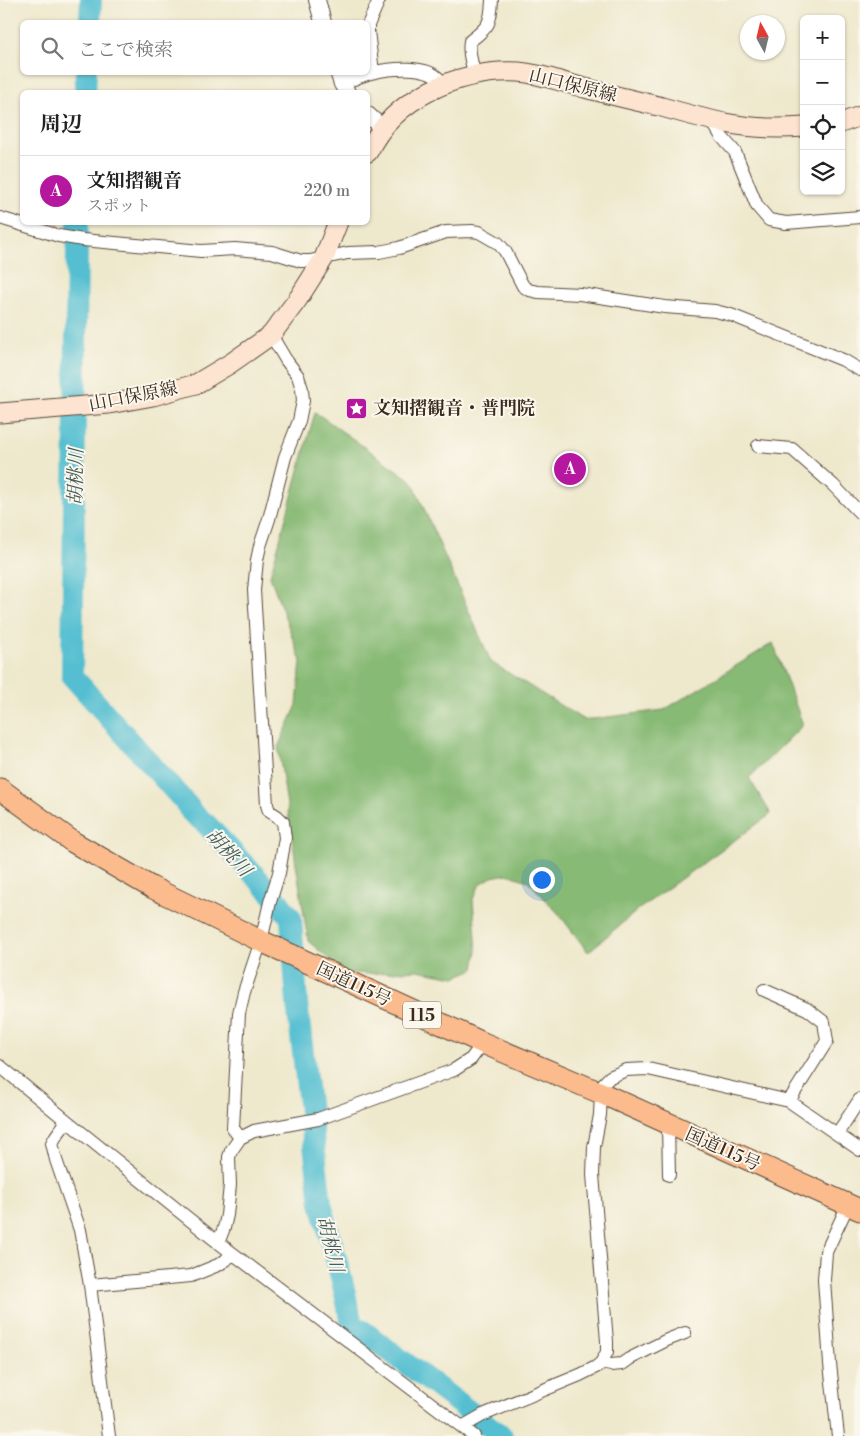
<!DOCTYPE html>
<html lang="ja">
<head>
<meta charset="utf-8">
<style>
	body { margin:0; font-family:"Libre Bodoni","Noto Serif JP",serif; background:#f6f6f6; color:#222 }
	.controls { position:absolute; right:15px; top:15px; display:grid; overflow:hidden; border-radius:8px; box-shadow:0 1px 4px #0004 }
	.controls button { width:45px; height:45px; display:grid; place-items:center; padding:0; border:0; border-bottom:1px solid #e0e0e0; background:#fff; color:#222; font:25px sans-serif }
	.compass { position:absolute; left:740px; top:15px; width:45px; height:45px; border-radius:50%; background:#fff; box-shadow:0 1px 4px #0004; rotate:352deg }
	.you { position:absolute; left:541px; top:879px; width:18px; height:18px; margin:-12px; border:4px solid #fff; border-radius:50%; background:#1a73e8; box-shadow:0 0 0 8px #1a73e833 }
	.badge { display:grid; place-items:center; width:32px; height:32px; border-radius:50%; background:#b5179e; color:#fff; font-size:16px; font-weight:700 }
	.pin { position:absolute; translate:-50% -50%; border:2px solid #fff; box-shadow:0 1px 5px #0006 }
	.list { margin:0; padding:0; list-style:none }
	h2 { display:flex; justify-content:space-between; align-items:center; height:65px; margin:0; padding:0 20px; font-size:21px }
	h2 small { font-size:16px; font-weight:400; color:#767676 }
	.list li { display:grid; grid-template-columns:32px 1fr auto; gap:15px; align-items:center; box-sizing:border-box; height:70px; padding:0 20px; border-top:1px solid #e0e0e0 }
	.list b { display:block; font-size:19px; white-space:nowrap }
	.list p { margin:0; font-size:16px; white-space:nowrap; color:#767676 }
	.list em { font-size:16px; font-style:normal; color:#767676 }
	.icon { flex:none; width:28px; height:28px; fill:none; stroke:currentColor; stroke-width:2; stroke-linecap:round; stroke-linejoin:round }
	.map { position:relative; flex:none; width:860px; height:1436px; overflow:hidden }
	.search { position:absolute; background:#fff; box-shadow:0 1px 4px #0004; left:20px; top:20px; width:350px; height:55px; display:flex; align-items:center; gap:12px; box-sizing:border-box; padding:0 18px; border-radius:8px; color:#767676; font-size:19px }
	.panel { position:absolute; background:#fff; box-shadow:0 1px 4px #0004; left:20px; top:90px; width:350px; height:135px; border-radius:8px }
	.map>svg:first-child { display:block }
	.forest { fill:#87ba74; stroke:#617249 }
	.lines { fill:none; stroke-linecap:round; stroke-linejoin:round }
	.river { stroke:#55bfd1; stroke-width:22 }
	.minor-casing { stroke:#564638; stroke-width:14 }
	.tertiary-casing { stroke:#564638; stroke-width:18 }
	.secondary-casing { stroke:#564638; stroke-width:21 }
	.trunk-casing { stroke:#564638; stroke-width:23 }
	.minor { stroke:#fff; stroke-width:12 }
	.tertiary { stroke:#fff; stroke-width:16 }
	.secondary { stroke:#fde4d1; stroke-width:19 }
	.trunk { stroke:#fbbb8d; stroke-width:21 }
	.labels { text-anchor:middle; stroke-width:4; stroke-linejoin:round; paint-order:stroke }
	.shield { fill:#fbf7ec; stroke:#75685c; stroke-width:1 }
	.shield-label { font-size:16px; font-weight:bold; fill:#3b2a1e }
	.street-label { font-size:18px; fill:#3b2a1e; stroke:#fbf7ec }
	.poi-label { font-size:18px; font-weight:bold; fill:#3b2a1e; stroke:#fbf7ec; text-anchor:start }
	.water-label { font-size:19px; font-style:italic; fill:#445e5d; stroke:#fbf7ec }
</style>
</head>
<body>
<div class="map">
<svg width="860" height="1436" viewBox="0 0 860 1436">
	<rect width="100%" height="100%" fill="#fbf7ec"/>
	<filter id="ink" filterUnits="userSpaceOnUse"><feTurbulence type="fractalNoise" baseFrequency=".02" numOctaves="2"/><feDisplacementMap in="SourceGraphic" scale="10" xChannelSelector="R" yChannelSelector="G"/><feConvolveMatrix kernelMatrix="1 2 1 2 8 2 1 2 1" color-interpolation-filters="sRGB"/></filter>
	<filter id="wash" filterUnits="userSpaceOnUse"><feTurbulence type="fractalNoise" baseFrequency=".0096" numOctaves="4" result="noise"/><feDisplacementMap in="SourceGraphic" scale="20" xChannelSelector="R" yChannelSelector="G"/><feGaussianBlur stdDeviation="1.12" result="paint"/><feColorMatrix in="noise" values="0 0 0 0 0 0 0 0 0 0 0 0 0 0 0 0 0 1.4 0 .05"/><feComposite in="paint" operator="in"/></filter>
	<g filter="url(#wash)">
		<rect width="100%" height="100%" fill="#eee8cc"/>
		<path class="forest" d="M315 412 412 481 491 662 584 720 664 710 773 643 803 725 749 778 771 814 639 909 588 952 558 913 528 881 507 874 492 877 480 884 473 899 477 951 474 969 455 977 417 970 367 974 344 972 308 941 278 747 297 705 301 661 270 576Z"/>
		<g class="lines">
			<path class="river" d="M90 22 91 0
				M85 92 86 72
				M78 222 77 250 72 676 189 807 191 812 206 824 273 895 291 918 297 1003 321 1203 342 1281 351 1320 355 1327 363 1331 502 1436"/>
		</g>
	</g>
	<g filter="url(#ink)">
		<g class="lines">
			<defs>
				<path id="minor" d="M368 30V25L379 0
					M368 31 373 72
					M475 76C472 64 468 53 470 41 489 27 491 23 492 0
					M342 84C352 80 363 74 375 72 391 68 427 65 439 79 440 81 441 84 442 86
					M715 121V126L721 136 735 152 757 206 769 220 786 223 860 217
					M0 218 59 236 83 240 201 251 235 249 272 252 301 261H310L348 253 379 252 399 248 446 232 472 231 479 232 498 243 505 251 523 286 529 290 538 292 580 294 665 307 715 311 731 315 843 360 860 370
					M758 446 792 449 833 485 860 513
					M0 1066 67 1121 215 1240 474 1436
					M789 1101 860 1150
					M67 1121 56 1136 52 1143 56 1160 80 1230 90 1285 109 1436
					M668 1124 669 1175
					M837 1134 860 1099
					M240 1138 233 1128 239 1013 244 992 261 941 270 902 279 873 285 838 283 822 277 816 269 811 267 805 254 590 257 560 260 546 269 519 285 457 299 421 303 401 302 389 298 376 286 360 271 335
					M218 1243 224 1228 227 1215 230 1185 229 1157 231 1151 240 1138 254 1131 318 1119 454 1070 471 1059 483 1043
					M90 1285 191 1276 218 1265 226 1260 232 1253
					M601 1363 611 1365 622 1364 629 1359 667 1340 685 1333
					M462 1427 483 1415 580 1375 596 1367 601 1363 607 1352V1341L593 1175 594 1147 600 1115 601 1093 604 1083 610 1077 626 1070 648 1069 789 1101 827 1041 824 1022 807 1009 764 990
					M838 1436 830 1364 824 1280 826 1252 848 1205"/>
				<path id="tertiary" d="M317 0 323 22
					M338 72 342 84 347 92
					M368 115 382 128"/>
				<path id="secondary" d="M841 123 860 116
					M368 152C394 97 460 69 519 72 543 74 563 83 585 88 611 95 637 101 662 107 683 113 704 119 725 123 750 128 778 129 804 127
					M0 413 109 404 153 396 196 384 231 363 271 335 298 299 324 258 338 222"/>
				<path id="trunk" d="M0 789 73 842 151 887 261 941 483 1043 601 1093 860 1210"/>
			</defs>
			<use href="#minor" class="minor-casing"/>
			<use href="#tertiary" class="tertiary-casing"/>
			<use href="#secondary" class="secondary-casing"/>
			<use href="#trunk" class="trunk-casing"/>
			<use href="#minor" class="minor"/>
			<use href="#tertiary" class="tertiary"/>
			<use href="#secondary" class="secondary"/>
			<use href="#trunk" class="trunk"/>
		</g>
	</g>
	<defs>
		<symbol id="sight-square" viewBox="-11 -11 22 22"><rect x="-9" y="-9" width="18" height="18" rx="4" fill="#b5179e" stroke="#fbf7ec"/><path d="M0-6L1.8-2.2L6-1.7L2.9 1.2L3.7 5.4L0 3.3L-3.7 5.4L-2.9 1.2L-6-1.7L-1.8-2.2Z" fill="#fff"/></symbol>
	</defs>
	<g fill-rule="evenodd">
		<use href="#sight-square" x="344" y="396" width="25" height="25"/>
	</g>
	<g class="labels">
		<rect class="shield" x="403" y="1001.5" width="38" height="27" rx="4"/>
		<g class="shield-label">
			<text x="422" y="1021">115</text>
		</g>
		<g class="street-label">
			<text transform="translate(573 85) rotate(14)" y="6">山口保原線</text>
			<text transform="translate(133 396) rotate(-11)" y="6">山口保原線</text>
			<text transform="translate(354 984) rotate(25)" y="6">国道115号</text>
			<text transform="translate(723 1149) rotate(24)" y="6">国道115号</text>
		</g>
		<g class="poi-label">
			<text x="373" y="414">文知摺観音・普門院</text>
		</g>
		<g class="water-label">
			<text transform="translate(75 477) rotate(-89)" y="7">胡桃川</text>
			<text transform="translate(229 852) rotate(47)" y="7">胡桃川</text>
			<text transform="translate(331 1244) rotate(76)" y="7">胡桃川</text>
		</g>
	</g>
</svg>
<div class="controls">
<button>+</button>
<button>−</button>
<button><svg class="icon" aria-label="locate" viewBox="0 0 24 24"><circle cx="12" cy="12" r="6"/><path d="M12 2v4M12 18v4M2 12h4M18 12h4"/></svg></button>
<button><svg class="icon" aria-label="layers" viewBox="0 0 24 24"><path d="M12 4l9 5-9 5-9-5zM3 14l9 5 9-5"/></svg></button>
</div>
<svg class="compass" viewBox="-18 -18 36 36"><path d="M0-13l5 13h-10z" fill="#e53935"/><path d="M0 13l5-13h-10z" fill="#767676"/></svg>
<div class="you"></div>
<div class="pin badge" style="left:570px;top:469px">A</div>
<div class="search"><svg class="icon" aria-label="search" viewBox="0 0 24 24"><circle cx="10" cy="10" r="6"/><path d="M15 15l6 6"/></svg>ここで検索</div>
<section class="panel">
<h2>周辺<small></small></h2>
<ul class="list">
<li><span class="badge">A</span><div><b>文知摺観音</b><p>スポット</p></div><em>220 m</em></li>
</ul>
</section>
</div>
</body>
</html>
